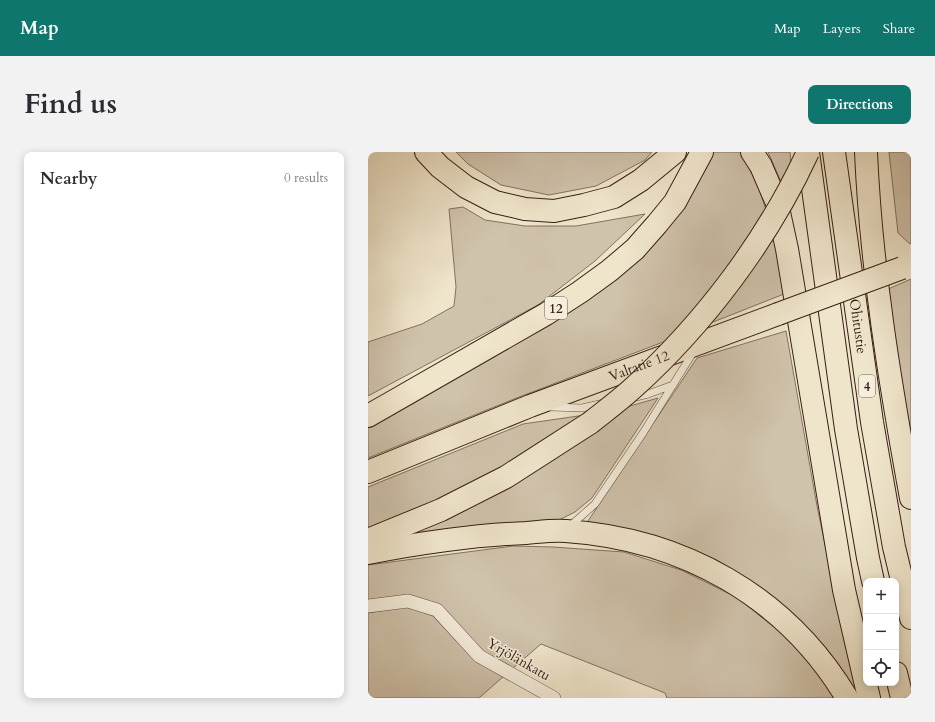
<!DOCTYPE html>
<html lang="en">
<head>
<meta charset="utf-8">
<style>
	body { margin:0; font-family:Cardo,serif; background:#f2f2f3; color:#2b2b33 }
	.controls { position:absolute; right:12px; bottom:12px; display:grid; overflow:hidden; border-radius:8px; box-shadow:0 2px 10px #0003 }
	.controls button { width:36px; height:36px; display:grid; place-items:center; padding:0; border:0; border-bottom:1px solid #e1e1e2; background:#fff; color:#2b2b33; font:20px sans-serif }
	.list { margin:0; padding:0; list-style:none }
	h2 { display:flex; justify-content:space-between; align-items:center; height:52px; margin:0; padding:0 16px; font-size:17px }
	h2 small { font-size:13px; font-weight:400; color:#7c7c81 }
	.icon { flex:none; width:22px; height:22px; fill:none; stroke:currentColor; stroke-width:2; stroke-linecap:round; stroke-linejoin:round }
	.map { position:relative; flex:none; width:543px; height:546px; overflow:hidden; border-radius:8px }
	header { display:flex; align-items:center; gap:24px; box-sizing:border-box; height:56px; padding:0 20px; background:#0f766e; color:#fff }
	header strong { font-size:19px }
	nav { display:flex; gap:22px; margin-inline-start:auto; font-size:14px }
	.intro { display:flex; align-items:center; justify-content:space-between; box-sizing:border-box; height:96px; padding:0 24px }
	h1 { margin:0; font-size:28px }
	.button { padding:10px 18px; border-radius:8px; background:#0f766e; color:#fff; font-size:14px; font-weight:700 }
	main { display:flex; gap:24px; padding:0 24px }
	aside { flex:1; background:#fff; border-radius:8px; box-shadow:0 2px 10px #0003 }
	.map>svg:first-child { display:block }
	.green { fill:#d0c3ac; stroke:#837160 }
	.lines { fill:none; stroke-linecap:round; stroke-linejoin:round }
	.lane-casing { stroke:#645042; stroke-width:8 }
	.street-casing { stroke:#645042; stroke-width:14 }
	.highway-casing { stroke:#361f15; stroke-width:24 }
	.lane { stroke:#f5eedd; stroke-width:7 }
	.street { stroke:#f5eedd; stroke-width:13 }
	.highway { stroke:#efe5cb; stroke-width:22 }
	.highway-bridge-casing { stroke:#361f15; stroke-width:24; stroke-linecap:butt }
	.highway-bridge { stroke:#efe5cb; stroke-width:22 }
	.labels { text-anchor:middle; stroke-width:3; stroke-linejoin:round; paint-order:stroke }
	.shield { fill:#f5eedd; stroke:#6f5d51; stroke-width:1 }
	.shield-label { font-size:13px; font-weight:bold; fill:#361f15 }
	.street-label { font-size:14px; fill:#361f15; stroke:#f5eedd }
</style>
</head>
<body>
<header>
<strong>Map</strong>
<nav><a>Map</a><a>Layers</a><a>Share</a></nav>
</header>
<div class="intro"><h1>Find us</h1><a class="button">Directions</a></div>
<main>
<aside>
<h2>Nearby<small>0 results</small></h2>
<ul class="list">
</ul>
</aside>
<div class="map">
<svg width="543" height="546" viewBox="0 0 543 546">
	<rect width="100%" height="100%" fill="#efe5cb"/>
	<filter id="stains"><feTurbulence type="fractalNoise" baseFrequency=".005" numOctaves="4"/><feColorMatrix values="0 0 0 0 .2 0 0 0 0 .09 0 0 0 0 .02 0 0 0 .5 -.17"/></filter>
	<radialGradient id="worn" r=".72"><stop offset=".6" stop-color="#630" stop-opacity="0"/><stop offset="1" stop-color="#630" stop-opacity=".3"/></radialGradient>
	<path class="green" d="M88 0H284L277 8 228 34 181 43 133 33 100 12Z
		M342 0H373L390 34 399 61 369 105 303 187 146 247 0 306V274L235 133Z
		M400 0H422L423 13 413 30Z
		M521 0H543V91L542 92 530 81Z
		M95 55 117 68 157 74H208L277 62 227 109 170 153 0 244V190L54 172 86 154 88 135 81 57Z
		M406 81 416 142 335 174Z
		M543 127V303L518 138Z
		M418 179 449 354 475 478 495 546H489L419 460 218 372 329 206Z
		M290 246 224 346 207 360 185 371 12 391 255 256Z
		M217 263 159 303 52 361 0 380V335L155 272Z
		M145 394 185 395 256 400 313 418 368 445 425 490 470 546H299L297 541 173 492 144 517 112 500 72 454 0 448V413Z
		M40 454 65 464 108 510 136 524 111 546H0V461Z"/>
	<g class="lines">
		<defs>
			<path id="lane" d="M264 246 280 242 305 233
				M183 255 214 256 236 251
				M201 375 227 352 275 281 326 199"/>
			<path id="street" d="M0 454 40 449 69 458 111 504 186 546"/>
			<g id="highway">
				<path d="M58 0 72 15 98 35 127 50 157 57 186 59 216 53 246 45 273 28 307 0"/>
				<path d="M384 0 393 14 409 51 419 97 476 438 501 546"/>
				<path d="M440 0 478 277 500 406 505 429"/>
				<path id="s1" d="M466 0 504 270 526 395 543 466"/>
				<path d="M498 0C503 116 522 231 543 346"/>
				<path d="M0 264 178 162 212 140 241 119 267 97 289 72 307 50 334 0"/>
				<path id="s2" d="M0 320 162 254 410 162"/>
				<path d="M0 388 73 358 138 325 222 271"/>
				<path d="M0 401C52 391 106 383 158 381 171 380 185 378 198 379 315 387 418 444 479 546"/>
				<path d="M528 521 534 546"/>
			</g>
		</defs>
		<use href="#lane" class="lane-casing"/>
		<use href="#street" class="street-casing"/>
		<use href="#highway" class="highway-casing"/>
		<use href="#lane" class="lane"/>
		<use href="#street" class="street"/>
		<use href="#highway" class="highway"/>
		<defs>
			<path id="highway-bridge" d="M410 162 534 116
				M222 271C237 259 252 248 265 236 336 172 400 87 440 0"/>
		</defs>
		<use href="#highway-bridge" class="highway-bridge-casing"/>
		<use href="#highway-bridge" class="highway-bridge"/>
	</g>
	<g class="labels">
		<g class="shield">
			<rect x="177" y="145" width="22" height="22" rx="3"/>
			<rect x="491" y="223" width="16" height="22" rx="3"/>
		</g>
		<g class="shield-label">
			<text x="188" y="161">12</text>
			<text x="499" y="239">4</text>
		</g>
		<g class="street-label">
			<text dy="5" stroke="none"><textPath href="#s1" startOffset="176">Ohitustie</textPath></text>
			<text dy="5" stroke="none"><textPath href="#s2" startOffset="291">Valtatie 12</textPath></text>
			<text transform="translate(151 507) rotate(30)" y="5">Yrjölänkatu</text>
		</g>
	</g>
	<rect width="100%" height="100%" filter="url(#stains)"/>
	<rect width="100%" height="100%" fill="url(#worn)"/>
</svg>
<div class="controls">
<button>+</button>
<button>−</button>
<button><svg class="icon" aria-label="locate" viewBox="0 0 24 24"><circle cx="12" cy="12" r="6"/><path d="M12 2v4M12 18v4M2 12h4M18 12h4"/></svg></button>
</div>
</div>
</main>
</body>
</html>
